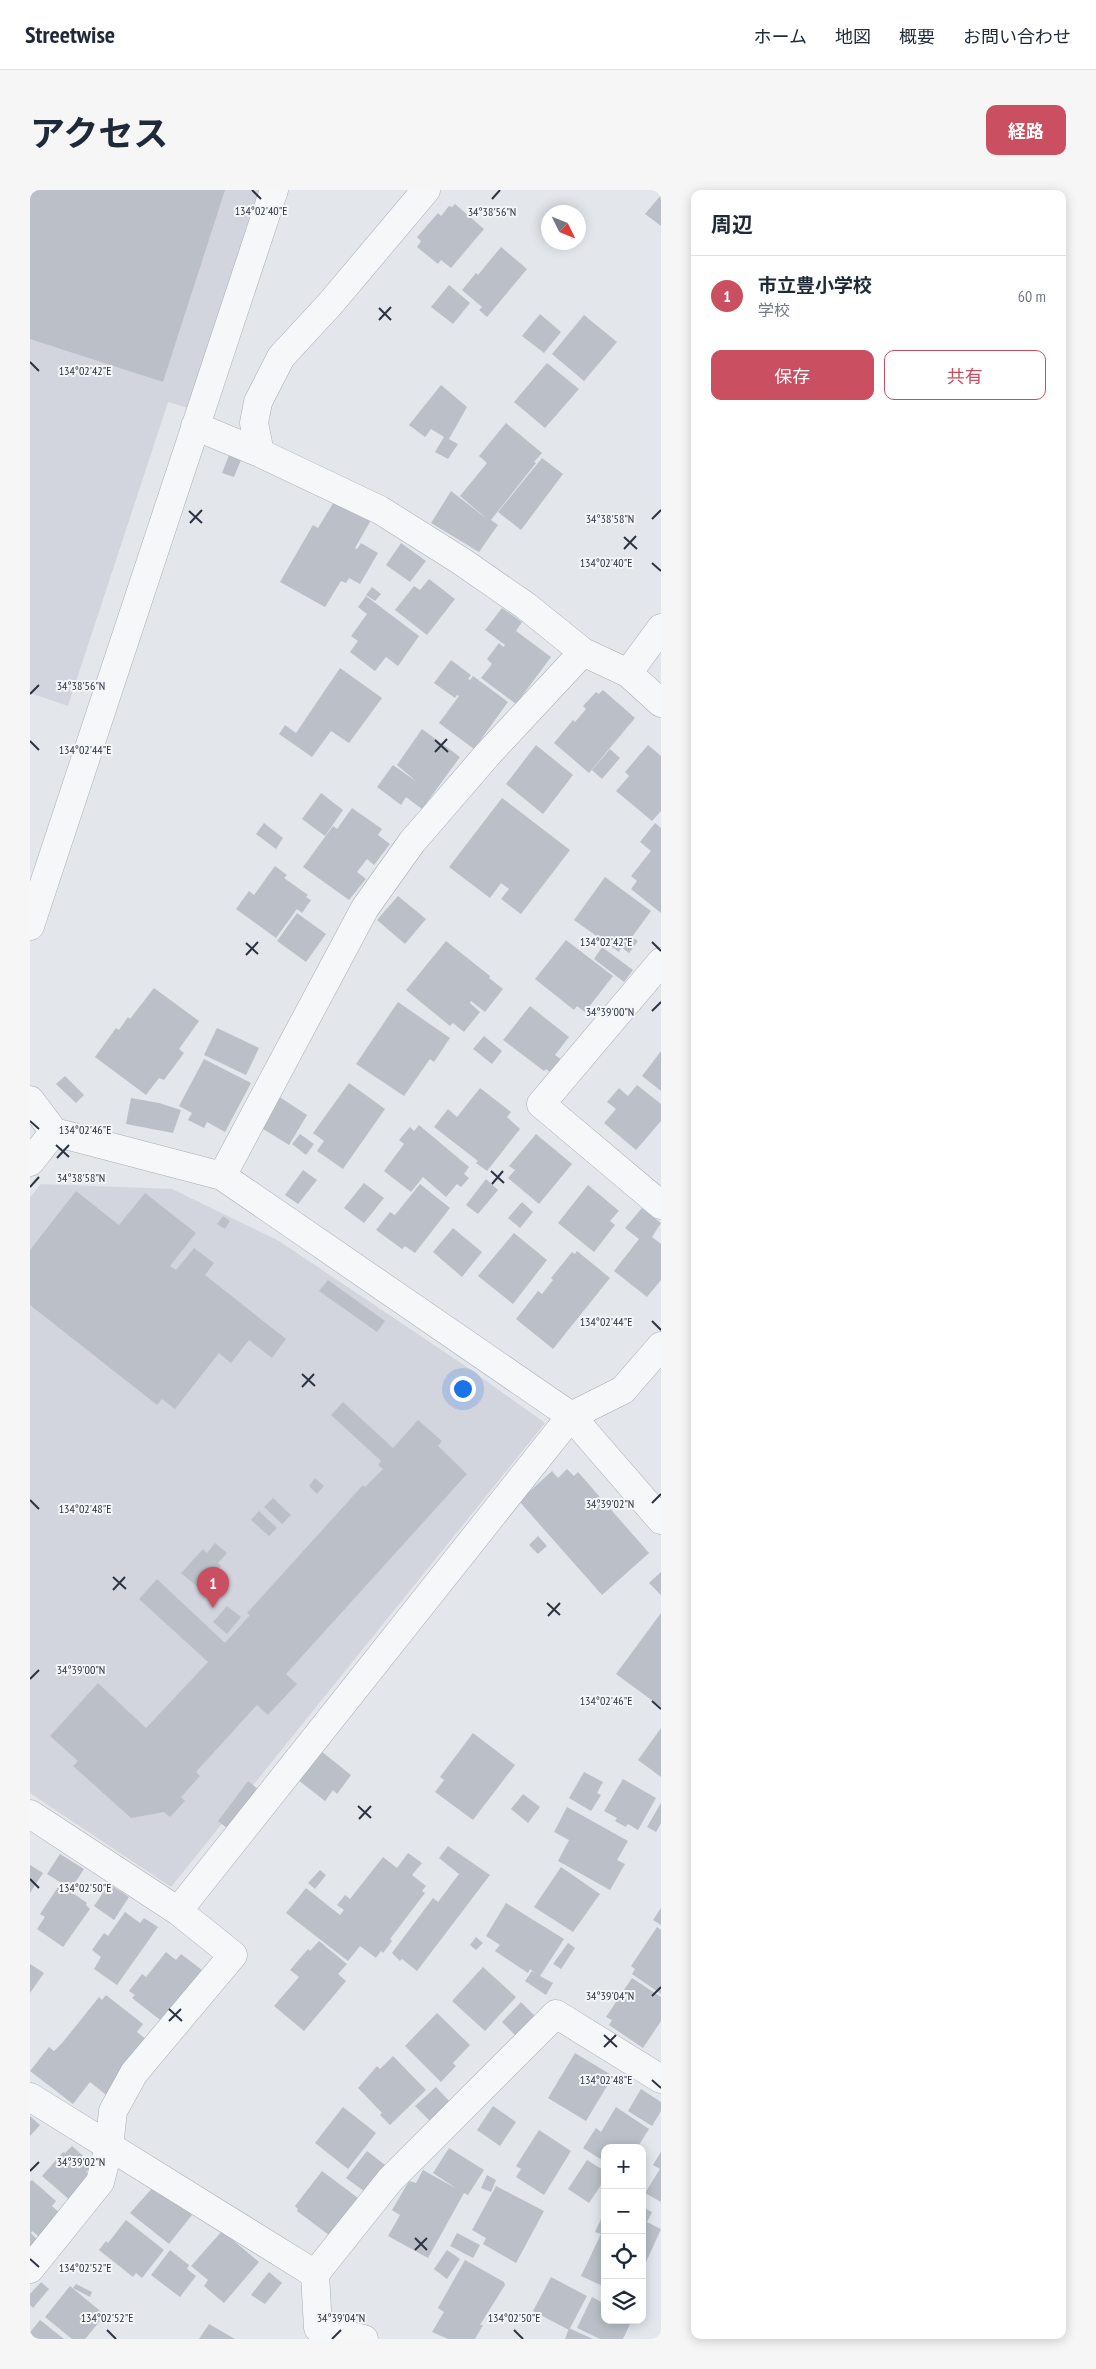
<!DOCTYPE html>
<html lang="ja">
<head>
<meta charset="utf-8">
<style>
	body { margin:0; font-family:"PT Sans Narrow","Noto Sans JP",sans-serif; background:#f6f6f7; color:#1f2937 }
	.controls { position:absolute; right:15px; bottom:15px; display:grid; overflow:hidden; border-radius:10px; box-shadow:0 2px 12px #0003 }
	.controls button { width:45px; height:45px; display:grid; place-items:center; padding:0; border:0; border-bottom:1px solid #e0e1e3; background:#fff; color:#1f2937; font:25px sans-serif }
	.compass { position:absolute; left:511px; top:15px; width:45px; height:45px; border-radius:50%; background:#fff; box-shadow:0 2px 12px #0003; rotate:133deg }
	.you { position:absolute; left:432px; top:1198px; width:18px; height:18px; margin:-12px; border:4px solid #fff; border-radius:50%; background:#1a73e8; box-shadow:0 0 0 8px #1a73e833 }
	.badge { display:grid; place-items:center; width:32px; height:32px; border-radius:50%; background:#ca4f61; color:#fff; font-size:16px; font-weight:700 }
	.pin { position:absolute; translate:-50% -41px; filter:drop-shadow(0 1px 2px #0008) }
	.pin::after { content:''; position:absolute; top:26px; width:18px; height:15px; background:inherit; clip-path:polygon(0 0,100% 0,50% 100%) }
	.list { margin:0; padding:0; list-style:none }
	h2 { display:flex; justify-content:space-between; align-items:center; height:65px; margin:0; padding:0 20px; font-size:21px }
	h2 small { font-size:16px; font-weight:400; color:#747a83 }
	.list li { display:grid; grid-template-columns:32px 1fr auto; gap:15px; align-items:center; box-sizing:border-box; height:80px; padding:0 20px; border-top:1px solid #e0e1e3 }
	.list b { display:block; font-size:19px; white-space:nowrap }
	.list p { margin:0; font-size:16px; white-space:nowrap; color:#747a83 }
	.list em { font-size:16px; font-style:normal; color:#747a83 }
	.actions { display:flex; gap:10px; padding:15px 20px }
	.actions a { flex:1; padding:11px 0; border:1px solid #ca4f61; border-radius:10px; text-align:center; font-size:18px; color:#ca4f61 }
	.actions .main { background:#ca4f61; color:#fff }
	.icon { flex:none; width:28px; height:28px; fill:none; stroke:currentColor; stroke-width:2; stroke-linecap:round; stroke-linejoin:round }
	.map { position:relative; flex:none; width:631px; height:2149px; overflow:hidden; border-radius:10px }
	header { display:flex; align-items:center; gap:30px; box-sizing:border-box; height:70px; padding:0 25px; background:#fff; border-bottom:1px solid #e0e1e3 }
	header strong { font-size:24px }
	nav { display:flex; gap:28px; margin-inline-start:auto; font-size:18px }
	.intro { display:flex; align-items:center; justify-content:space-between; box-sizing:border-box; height:120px; padding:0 30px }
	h1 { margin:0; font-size:35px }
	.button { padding:12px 22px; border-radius:10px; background:#ca4f61; color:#fff; font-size:18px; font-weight:700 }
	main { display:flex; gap:30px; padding:0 30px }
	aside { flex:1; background:#fff; border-radius:10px; box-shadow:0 2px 12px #0003 }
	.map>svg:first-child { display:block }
	.built { fill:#d2d5dd }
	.building { fill:#bbc0c8 }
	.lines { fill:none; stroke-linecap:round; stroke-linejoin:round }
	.street-casing { stroke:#a8adb5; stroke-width:29 }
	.street { stroke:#f6f7f9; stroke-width:28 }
	.ticks { fill:none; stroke:#2c3443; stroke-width:2 }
	.ticks-label { font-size:12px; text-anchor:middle; fill:#2c3443; stroke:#f3f5f8; stroke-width:4; stroke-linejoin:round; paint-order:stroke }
</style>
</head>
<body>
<header>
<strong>Streetwise</strong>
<nav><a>ホーム</a><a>地図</a><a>概要</a><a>お問い合わせ</a></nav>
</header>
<div class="intro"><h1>アクセス</h1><a class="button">経路</a></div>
<main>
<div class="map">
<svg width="631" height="2149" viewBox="0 0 631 2149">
	<rect width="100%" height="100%" fill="#e3e6eb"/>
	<path class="built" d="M0 0H229L158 218 138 212 38 516 0 503Z
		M11 994 142 999 249 1051 434 1175 515 1233 141 1697 0 1603V1007Z"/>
	<path class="building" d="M0 0H195L133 192 0 149Z
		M631 5V36L615 24Z
		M425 14 454 39 421 78 411 70 408 74 387 57 391 51 387 47 408 23 411 26 419 16 422 17Z
		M471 57 497 79 457 127 449 120 452 117 432 100 446 83 448 85Z
		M419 95 440 113 423 134 401 117Z
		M510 124 531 142 514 163 492 146Z
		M554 125 587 152 554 191 522 164Z
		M517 173 549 199 515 238 484 212Z
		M411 195 437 217 419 249 428 254 418 269 405 262 414 247 401 239 395 247 379 235Z
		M476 233 512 263 504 272 506 273 461 330 468 335 449 362 401 333 421 301 457 329 430 306 457 273 449 266Z
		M199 265 211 270 204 287 192 283Z
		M512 268 533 284 491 340 468 322Z
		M305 310 341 330 325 358 327 359 331 353 348 363 330 394 319 388 316 393 311 391 295 417 250 392 283 335 288 338Z
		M371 353 396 371 380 392 356 375Z
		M399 389 425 409 397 445 365 420 384 396 390 400Z
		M342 397 351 404 345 411 336 405Z
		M336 406 389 446 368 476 356 467 345 481 320 462 328 451 321 446 337 424 328 417Z
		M472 418 492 432 486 441 521 467 486 514 451 488 462 474 457 469 469 453 473 457 475 455 455 440Z
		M421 470 441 485 438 489 440 490 443 486 478 512 444 559 409 533 429 506 427 505 425 508 404 493Z
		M310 478 352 508 319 553 301 541 282 567 249 544 255 535 266 543Z
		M573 500 605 528 559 583 524 553 543 530 545 532 556 519 553 516 566 502 569 504Z
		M392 539 430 567 392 619 376 607 371 615 347 597 363 575 387 592 367 575Z
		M506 555 543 585 513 624 476 594Z
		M618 555 631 566V621L622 631 586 601 599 586 595 582Z
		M580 559 590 568 572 589 562 580Z
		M291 603 313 620 295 646 272 629Z
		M472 608 540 660 491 724 471 709 479 699 471 693 460 708 419 677Z
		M322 618 352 639 348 645 360 654 344 675 337 669 327 682 336 689 319 710 273 677 303 636 307 639Z
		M234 633 253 648 246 659 226 644Z
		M625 633 631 638V723L601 699 607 691 601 686 621 661 610 652Z
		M245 676 257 685 254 688 278 705 276 707 281 710 272 723 267 719 246 748 206 719 219 701 224 705Z
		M575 687 621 721 602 747 608 751 599 763 591 757 589 762 544 730Z
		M368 706 396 729 375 754 347 730Z
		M267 723 296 744 276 772 247 751Z
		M536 750 583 786 555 822 547 816 544 820 505 789Z
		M416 751 460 786 459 788 473 799 455 822 441 811 440 813 450 822 434 842 423 833 420 836 376 800Z
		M572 757 603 780 594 792 564 769Z
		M124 798 169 831 149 859 154 863 134 890 129 888 116 905 65 867 86 838 89 840 98 827 100 829Z
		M368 812 420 848 404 872 400 869 374 906 326 874Z
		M500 816 539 847 525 865 532 870 521 883 516 879 514 881 473 850Z
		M187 838 229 858 216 885 174 865Z
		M454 846 472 861 462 874 443 859Z
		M631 861V901L612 886Z
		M174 869 221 893 195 942 177 932 174 938 158 930 162 923 149 916Z
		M35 886 54 905 46 913 26 894Z
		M319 893 355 919 313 979 287 961 294 951 283 943Z
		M607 895 631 914V931L606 960 574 933 586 919 577 912 589 898 598 906Z
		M450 898 481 922 477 927 490 939 457 981 446 973 448 971 404 937 418 919 427 927Z
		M248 906 277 925 259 955 230 937Z
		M101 908 129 913 151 920 143 943 96 934Z
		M389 935 439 977 434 984 439 988 431 997 427 994 416 1007 393 987 381 1002 354 981 374 954 369 950 380 937 384 941Z
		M270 944 284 954 276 965 262 954Z
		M506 944 542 974 509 1014 478 988 485 980 479 976Z
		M273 980 287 990 268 1014 255 1005Z
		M456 989 468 1000 448 1024 436 1015Z
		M334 993 354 1008 334 1033 314 1018Z
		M390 994 420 1018 385 1063 375 1056 372 1059 346 1040 360 1022 365 1025Z
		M558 995 589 1021 580 1031 585 1035 564 1062 528 1033Z
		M46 1001 89 1035 115 1003 166 1043 140 1076 146 1080 164 1058 184 1073 175 1085 256 1149 242 1168 219 1150 201 1173 189 1163 145 1219 132 1209 127 1215 0 1115V1060Z
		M492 1012 503 1022 490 1038 478 1028Z
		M612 1018 631 1033 622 1047 631 1054V1090L617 1107 584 1081 609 1049 595 1038Z
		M193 1026 200 1031 195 1039 187 1034Z
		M423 1038 452 1062 432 1087 403 1062Z
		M484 1043 517 1070 483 1114 448 1086Z
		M547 1061 580 1088 523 1159 486 1129 508 1101 512 1104 523 1090 521 1088 542 1062 545 1064Z
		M298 1090 355 1131 347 1142 289 1101Z
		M313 1212 363 1258 388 1230 412 1251 408 1256 437 1284 256 1484 267 1494 238 1525 227 1515 166 1582 170 1586 151 1607 155 1611 140 1627 134 1622 101 1628 43 1576 48 1571 20 1546 68 1493 116 1538 178 1472 109 1409 127 1389 195 1453 220 1425 217 1423 333 1295 335 1297 353 1279 348 1275 351 1271 301 1225Z
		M537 1279 544 1286 548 1282 619 1363 572 1405 489 1311 522 1281 528 1288Z
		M285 1288 294 1296 287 1304 279 1296Z
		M243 1308 261 1325 252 1334 234 1317Z
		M229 1321 247 1338 239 1346 221 1330Z
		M508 1346 517 1356 508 1364 499 1355Z
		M185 1353 197 1363 188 1373 191 1376 170 1399 151 1383 173 1359 177 1363Z
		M631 1382V1405L619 1393Z
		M197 1416 211 1427 197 1444 183 1432Z
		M631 1423V1517L586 1484Z
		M631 1538V1587L608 1570Z
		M443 1543 485 1575 443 1630 405 1602 414 1590 410 1587Z
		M291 1561 321 1585 307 1604 303 1600 295 1611 268 1590Z
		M554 1582 573 1592 567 1603 571 1605 561 1621 539 1608Z
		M593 1589 626 1608 608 1640 598 1634 596 1637 585 1631 587 1628 574 1621Z
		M218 1591 229 1600 198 1639 188 1631Z
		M493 1604 510 1617 498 1633 481 1619Z
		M631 1613V1633L626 1642 617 1637Z
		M537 1617 598 1651 587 1670 595 1674 580 1700 528 1671 539 1650 524 1642Z
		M418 1656 460 1685 387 1781 372 1769 370 1771 362 1763 403 1708 408 1712 429 1684 409 1668Z
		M378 1663 392 1673 382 1685 396 1696 392 1701 395 1703 360 1749 362 1751 353 1763 351 1761 346 1768 330 1756 318 1771 256 1723 276 1698 310 1725 314 1720 307 1715 315 1705 320 1709 353 1667 367 1678Z
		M30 1664 54 1679 41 1699 17 1684Z
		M0 1675 13 1683 0 1703Z
		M531 1677 570 1704 543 1742 504 1717Z
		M290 1680 296 1685 285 1699 278 1693Z
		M30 1694 57 1713 56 1715 60 1719 33 1757 7 1739 15 1727 10 1724Z
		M79 1694 99 1707 84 1730 64 1716Z
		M476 1713 534 1749 510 1786 523 1793 516 1805 495 1791 502 1781 507 1784 500 1779 498 1783 465 1761 470 1755 456 1746Z
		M631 1718V1735L623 1730Z
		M95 1722 110 1733 114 1728 128 1737 87 1795 64 1779 71 1767 62 1760 74 1743 78 1746Z
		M627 1737 631 1740V1804L602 1784 605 1779 601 1776Z
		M446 1747 453 1753 446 1760 440 1755Z
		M289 1751 317 1774 308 1784 316 1791 274 1841 244 1816 269 1787 260 1780 278 1759 280 1761Z
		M538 1753 545 1758 531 1779 523 1774Z
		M136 1762 146 1770 151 1764 172 1780 134 1833 102 1808 105 1805 99 1801 112 1784 116 1787Z
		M0 1774 14 1783 0 1803Z
		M453 1777 486 1807 455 1841 422 1811Z
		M602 1788 631 1807V1831L613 1858 579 1835 582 1830 576 1827Z
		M76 1805 113 1834 107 1842 122 1854 80 1908 60 1892 43 1914 0 1881 19 1857 24 1861 33 1852 69 1807 72 1810Z
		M491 1812 506 1827 487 1847 472 1832Z
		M407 1823 440 1855 423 1873 426 1876 411 1892 375 1856Z
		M545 1863 583 1886 556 1931 518 1908Z
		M363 1866 396 1900 360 1935 350 1925 352 1923 328 1898 347 1876 350 1879Z
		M406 1897 422 1914 402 1933 385 1916Z
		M611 1899 631 1912V1921L622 1936 598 1921Z
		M463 1916 486 1932 470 1956 447 1940Z
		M313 1917 346 1943 318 1979 285 1953Z
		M586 1917 619 1939 607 1958H575V1972L553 1958 566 1938 571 1942Z
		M0 1926 10 1935 0 1946Z
		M509 1940 541 1961 514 2005 486 1987 491 1979 486 1976Z
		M42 1956 60 1972 59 1974 61 1977 56 1982 62 1987 42 2012 12 1986 33 1962 35 1963Z
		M419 1958 454 1980 438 2005 434 2003 398 2068 358 2046 370 2025 362 2020 379 1991 386 1993 393 1980 427 1999 403 1983Z
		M337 1961 359 1978 338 2004 316 1988Z
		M631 1962V2012L615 2003 630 1979 623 1975Z
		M557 1970 575 1981V1989L559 2013 538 1999Z
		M292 1981 328 2008 299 2045 267 2021 268 2019 265 2016Z
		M457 1985 466 1990 461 2002 451 1998Z
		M2 1990 26 2011 22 2016 32 2025 12 2049 2 2041 1 2043 11 2054 0 2067V1992Z
		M125 1995 162 2025 139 2054 100 2023Z
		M466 1996 514 2021 486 2073 453 2054 456 2048 442 2040Z
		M612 2017 622 2022 617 2032 631 2039 612 2081Z
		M573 2025 575 2026V2097L551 2086 571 2044 565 2042Z
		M96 2030 134 2060 112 2088 106 2083 103 2087 69 2060 76 2051 78 2053Z
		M192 2041 229 2072 194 2113 174 2096 178 2090 161 2076Z
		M427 2043 450 2055 443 2068 420 2056Z
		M140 2060 159 2075 157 2079 166 2086 150 2107 121 2085Z
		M417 2060 430 2069 417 2089 404 2079Z
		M435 2070 474 2092 475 2095 450 2135H453L445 2149H418L402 2142 414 2122 408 2118Z
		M239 2082 252 2093 235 2114 221 2105Z
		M521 2087 557 2106 539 2140 503 2121Z
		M11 2092 19 2099 3 2118 0 2115V2104Z
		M46 2094 62 2102 60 2107 43 2098Z
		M40 2096 75 2125 55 2149H42L15 2127Z
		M562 2107 575 2114V2130H602L593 2149H570L547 2138Z
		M10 2130 34 2149H0V2142Z
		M179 2134 205 2149H169Z
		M539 2138 563 2149H535Z"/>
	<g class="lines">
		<defs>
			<path id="street" d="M165 236 230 263 350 320 431 371 496 416 553 462 598 483 631 513
				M230 263 224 233 228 212 251 167 300 114 396 0
				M598 483 631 438
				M0 736 244 0
				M631 772 511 914 631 1015
				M0 910 24 942 192 986 541 1226 631 1330
				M0 972 24 942
				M192 986 335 718 382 652 457 565 553 462
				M0 1624 148 1721
				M0 1907 285 2084
				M0 2079 70 1992 79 1957 83 1921 104 1883 203 1765 148 1721 541 1226 593 1200 631 1156
				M334 2149 288 2138 285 2084 360 1990 526 1824 631 1889"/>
		</defs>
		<use href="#street" class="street-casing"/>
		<use href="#street" class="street"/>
	</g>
	<path class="ticks" d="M222 0 231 9M462 9 470 0M349 118 361 130M349 130 361 117M0 172 9 181M159 321 172 333M622 329 631 320M160 333 172 320M594 347 607 359M594 359 606 346M622 373 631 381M0 504 9 495M405 550 418 562M0 551 9 560M405 562 417 549M622 752 631 761M216 753 228 764M216 765 228 752M622 821 631 812M0 931 9 939M26 955 39 967M27 968 39 955M461 981 474 993M462 994 473 981M0 997 9 987M622 1131 631 1140M272 1184 285 1196M272 1197 284 1184M0 1310 9 1319M622 1313 631 1304M83 1387 96 1399M83 1400 95 1387M517 1413 530 1425M518 1426 530 1413M0 1489 9 1480M622 1511 631 1519M328 1616 341 1628M329 1629 341 1616M0 1689 9 1698M622 1806 631 1797M139 1819 152 1831M139 1831 151 1819M574 1845 587 1857M574 1857 586 1845M622 1890 631 1898M0 1981 9 1972M385 2048 397 2060M385 2060 397 2048M0 2069 9 2077M77 2140 86 2149M484 2140 493 2149M302 2149 311 2140"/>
	<g class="ticks-label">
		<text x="231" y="25">134°02'40"E</text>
		<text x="462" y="26">34°38'56"N</text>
		<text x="55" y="185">134°02'42"E</text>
		<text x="580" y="333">34°38'58"N</text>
		<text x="576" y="377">134°02'40"E</text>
		<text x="51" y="500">34°38'56"N</text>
		<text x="55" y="564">134°02'44"E</text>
		<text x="576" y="756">134°02'42"E</text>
		<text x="580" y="826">34°39'00"N</text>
		<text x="55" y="944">134°02'46"E</text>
		<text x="51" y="992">34°38'58"N</text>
		<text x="576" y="1136">134°02'44"E</text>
		<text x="580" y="1318">34°39'02"N</text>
		<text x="55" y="1323">134°02'48"E</text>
		<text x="51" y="1484">34°39'00"N</text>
		<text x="576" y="1515">134°02'46"E</text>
		<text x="55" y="1702">134°02'50"E</text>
		<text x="580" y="1810">34°39'04"N</text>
		<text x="576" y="1894">134°02'48"E</text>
		<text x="51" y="1976">34°39'02"N</text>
		<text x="55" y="2082">134°02'52"E</text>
		<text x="311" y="2132">34°39'04"N</text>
		<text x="77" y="2132">134°02'52"E</text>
		<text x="484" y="2132">134°02'50"E</text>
	</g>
</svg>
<div class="controls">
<button>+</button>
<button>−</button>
<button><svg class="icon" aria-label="locate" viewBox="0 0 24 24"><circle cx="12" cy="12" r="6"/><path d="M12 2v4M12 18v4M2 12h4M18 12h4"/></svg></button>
<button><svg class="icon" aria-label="layers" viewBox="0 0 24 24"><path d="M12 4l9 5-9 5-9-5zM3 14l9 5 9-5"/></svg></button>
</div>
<svg class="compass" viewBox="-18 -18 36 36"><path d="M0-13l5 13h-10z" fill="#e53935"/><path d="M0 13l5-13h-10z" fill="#747a83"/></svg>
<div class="you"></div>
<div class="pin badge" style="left:183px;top:1418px">1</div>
</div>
<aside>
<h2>周辺<small></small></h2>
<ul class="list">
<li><span class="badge">1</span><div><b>市立豊小学校</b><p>学校</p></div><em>60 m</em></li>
</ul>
<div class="actions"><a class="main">保存</a><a>共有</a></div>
</aside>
</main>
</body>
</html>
